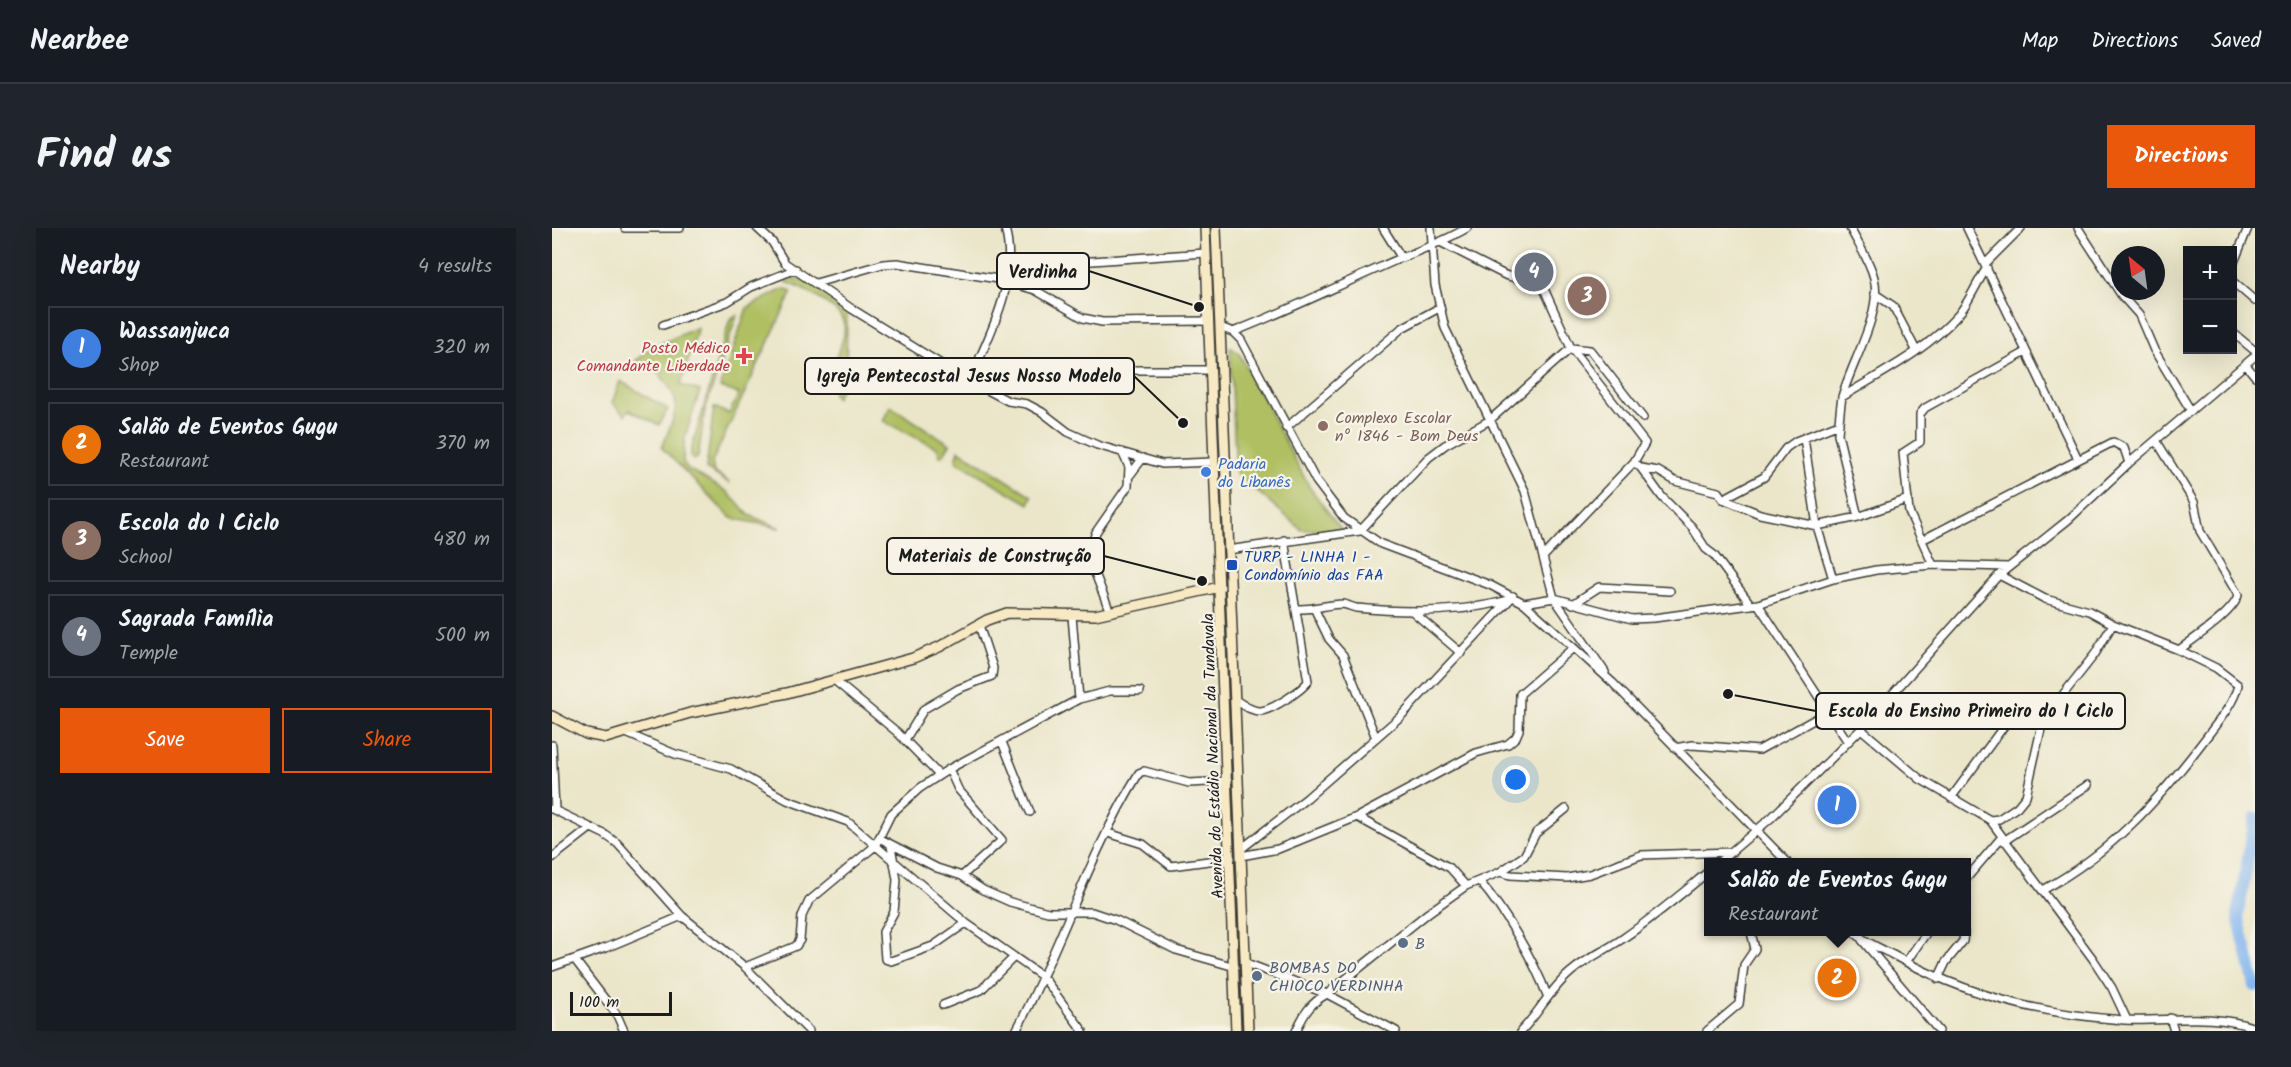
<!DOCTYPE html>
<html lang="en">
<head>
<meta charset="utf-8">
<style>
	body { margin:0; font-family:Kalam,sans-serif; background:#20242c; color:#f1f3f6 }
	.controls { position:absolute; right:18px; top:18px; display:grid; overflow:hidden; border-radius:0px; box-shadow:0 6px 24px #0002 }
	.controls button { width:54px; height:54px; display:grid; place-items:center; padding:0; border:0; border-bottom:2px solid #363941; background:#171b24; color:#f1f3f6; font:30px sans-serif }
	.compass { position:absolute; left:1559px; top:18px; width:54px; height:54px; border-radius:50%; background:#171b24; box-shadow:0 6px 24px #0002; rotate:331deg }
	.scale { position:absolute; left:18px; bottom:15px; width:102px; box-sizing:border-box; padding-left:6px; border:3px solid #1c1c1c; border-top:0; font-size:16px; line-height:21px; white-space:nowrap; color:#1c1c1c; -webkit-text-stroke:4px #f7f3e8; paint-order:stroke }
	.you { position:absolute; left:964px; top:552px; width:21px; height:21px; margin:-15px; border:4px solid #fff; border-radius:50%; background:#1a73e8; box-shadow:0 0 0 9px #1a73e833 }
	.badge { display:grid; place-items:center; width:39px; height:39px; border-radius:50%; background:#ea580c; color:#fff; font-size:20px; font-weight:700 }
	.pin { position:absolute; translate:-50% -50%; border:3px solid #fff; box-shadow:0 2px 6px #0006 }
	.popup { position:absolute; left:1152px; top:630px; width:267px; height:78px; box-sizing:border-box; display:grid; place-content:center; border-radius:0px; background:#171b24; filter:drop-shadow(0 2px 4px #0005); font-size:20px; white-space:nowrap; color:#9ea1a6 }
	.popup b { font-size:22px; color:#f1f3f6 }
	.popup::after { content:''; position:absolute; left:50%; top:100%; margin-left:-12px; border:12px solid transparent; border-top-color:#171b24 }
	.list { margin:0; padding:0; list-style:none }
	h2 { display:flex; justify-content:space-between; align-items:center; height:78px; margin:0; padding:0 24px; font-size:26px }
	h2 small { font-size:20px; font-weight:400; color:#9ea1a6 }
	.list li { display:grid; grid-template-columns:39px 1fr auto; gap:18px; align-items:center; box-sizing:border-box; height:84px; margin:0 12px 12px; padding:0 12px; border:2px solid #363941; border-radius:0px }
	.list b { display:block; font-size:22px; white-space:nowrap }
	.list p { margin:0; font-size:20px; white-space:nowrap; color:#9ea1a6 }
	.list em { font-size:20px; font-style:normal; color:#9ea1a6 }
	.actions { display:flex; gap:12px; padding:18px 24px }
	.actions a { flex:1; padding:14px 0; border:2px solid #ea580c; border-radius:0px; text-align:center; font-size:21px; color:#ea580c }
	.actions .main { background:#ea580c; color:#fff }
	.map { position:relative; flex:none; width:1703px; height:803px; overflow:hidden; border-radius:0px }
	header { display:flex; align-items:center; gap:36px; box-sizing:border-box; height:84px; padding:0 30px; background:#171b24; border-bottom:2px solid #363941 }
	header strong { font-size:28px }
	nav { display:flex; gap:33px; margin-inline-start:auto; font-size:21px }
	.intro { display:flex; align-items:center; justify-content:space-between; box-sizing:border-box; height:144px; padding:0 36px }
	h1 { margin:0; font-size:42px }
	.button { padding:15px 27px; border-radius:0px; background:#ea580c; color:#fff; font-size:21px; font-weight:700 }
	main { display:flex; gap:36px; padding:0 36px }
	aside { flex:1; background:#171b24; border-radius:0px; box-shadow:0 6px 24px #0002 }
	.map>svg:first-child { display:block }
	.green { fill:#afbf62; stroke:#666e3f; stroke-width:1.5 }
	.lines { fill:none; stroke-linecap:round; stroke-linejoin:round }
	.river { stroke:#83b5ef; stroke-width:12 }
	.street-casing { stroke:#3b3a36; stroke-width:10 }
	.secondary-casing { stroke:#3b3a36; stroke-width:12 }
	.street { stroke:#fff; stroke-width:7 }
	.secondary { stroke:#f7e9c3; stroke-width:9 }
	.health-dot { fill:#e0444e; stroke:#f7f3e8; stroke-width:2 }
	.education-dot { fill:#8d6e63; stroke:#f7f3e8; stroke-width:2 }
	.shop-dot { fill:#3f7fe0; stroke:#f7f3e8; stroke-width:2 }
	.transit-dot { fill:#1a4fb4; stroke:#f7f3e8; stroke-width:2 }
	.service-dot { fill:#5c6f8a; stroke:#f7f3e8; stroke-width:2 }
	.labels { text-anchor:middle; stroke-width:4.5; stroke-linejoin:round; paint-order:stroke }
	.health-label { font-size:16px; fill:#be3a42; stroke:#f7f3e8; text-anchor:end }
	.education-label { font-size:16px; fill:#785e54; stroke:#f7f3e8; text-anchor:start }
	.shop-label { font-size:16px; fill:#366cbe; stroke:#f7f3e8; text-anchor:start }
	.transit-label { font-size:16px; fill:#164399; stroke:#f7f3e8; text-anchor:start }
	.street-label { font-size:16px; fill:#1c1c1c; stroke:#f7f3e8 }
	.service-label { font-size:16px; fill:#4e5e75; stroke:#f7f3e8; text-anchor:start }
	.leader { fill:none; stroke:#1c1c1c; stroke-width:2 }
	.callout-dot { fill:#1c1c1c; stroke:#f7f3e8; stroke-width:2 }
	.callout { fill:#f7f3e8; stroke:#1c1c1c; stroke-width:2 }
	.callout-label { font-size:18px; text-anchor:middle; font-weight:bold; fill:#1c1c1c }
</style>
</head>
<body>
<header>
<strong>Nearbee</strong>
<nav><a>Map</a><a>Directions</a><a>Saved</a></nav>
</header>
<div class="intro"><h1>Find us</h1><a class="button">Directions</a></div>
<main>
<aside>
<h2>Nearby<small>4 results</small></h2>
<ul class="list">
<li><span class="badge" style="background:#3f7fe0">1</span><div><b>Wassanjuca</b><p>Shop</p></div><em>320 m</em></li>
<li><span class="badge" style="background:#e8710a">2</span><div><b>Salão de Eventos Gugu</b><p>Restaurant</p></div><em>370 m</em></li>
<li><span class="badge" style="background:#8d6e63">3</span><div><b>Escola do I Ciclo</b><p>School</p></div><em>480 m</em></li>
<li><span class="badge" style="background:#6b7280">4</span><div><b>Sagrada Família</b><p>Temple</p></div><em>500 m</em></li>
</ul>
<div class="actions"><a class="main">Save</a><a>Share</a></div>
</aside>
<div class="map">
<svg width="1703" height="803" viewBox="0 0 1703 803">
	<rect width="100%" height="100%" fill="#f7f3e8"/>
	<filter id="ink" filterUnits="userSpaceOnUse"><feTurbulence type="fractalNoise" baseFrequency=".0167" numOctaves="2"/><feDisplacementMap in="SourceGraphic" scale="12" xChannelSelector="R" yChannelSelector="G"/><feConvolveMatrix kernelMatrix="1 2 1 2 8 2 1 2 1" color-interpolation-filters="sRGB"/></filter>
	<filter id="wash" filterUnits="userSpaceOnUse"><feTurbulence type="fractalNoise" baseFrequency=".008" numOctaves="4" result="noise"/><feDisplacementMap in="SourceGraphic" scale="24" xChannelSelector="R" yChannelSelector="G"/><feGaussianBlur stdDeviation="1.35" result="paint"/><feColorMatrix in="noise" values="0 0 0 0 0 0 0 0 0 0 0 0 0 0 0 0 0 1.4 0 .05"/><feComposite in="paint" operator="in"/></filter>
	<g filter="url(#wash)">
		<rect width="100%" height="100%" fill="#ebe6c9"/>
		<path class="green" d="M235 49 261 55 295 83 294 150 284 170 281 166 283 143 281 137C294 104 303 92 268 71 257 65 247 58 234 54Z
			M231 61 240 64 160 234 162 244 178 255 154 241 162 179 177 186 187 166 168 159 195 80Z
			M185 87 153 182 146 229 142 232 139 230V222L178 91Z
			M146 99 129 157 148 163 133 209 131 234 136 241 174 263 197 287 228 300 179 290 110 220C125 179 134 175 102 140H82L83 134 97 121Z
			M678 119 687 125 758 260 790 302H750L684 245Z
			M68 153 116 181 107 197 77 182 73 187 60 175Z
			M338 178 398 216 391 227 388 228 385 220 331 193Z
			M407 222 480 268 477 276 404 233Z"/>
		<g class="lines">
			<path class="river" d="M1703 590 1686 688 1703 758"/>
		</g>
	</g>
	<g filter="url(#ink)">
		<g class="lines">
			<defs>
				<path id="street" d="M73 0H128
					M205 0 220 14 233 35 300 81 402 144 456 173 475 176 490 184 516 204 545 217 610 236 661 234
					M831 0 849 29
					M879 0 883 57 893 100 973 263 1002 370 1053 444
					M1298 0C1306 16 1318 33 1322 50 1331 85 1299 135 1290 169 1288 181 1287 194 1286 206L1306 289
					M1415 0 1526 231
					M1526 0 1570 68 1587 87 1602 122 1639 183
					M890 15 953 47 986 57 993 63 1019 120 1093 215 1082 234 991 329
					M498 36 653 25
					M1433 36 1469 0
					M1680 39 1696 0
					M1680 53 1703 73
					M264 55 331 36 345 35 446 51 483 62 531 90 550 94 656 93
					M1323 66 1341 78 1364 122
					M111 97 175 74 199 59 244 41
					M668 99 681 104 689 112 764 253 792 290 829 316 938 357 972 375 1061 455 1235 634
					M681 104C733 84 781 60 831 38 859 25 888 16 915 0
					M1680 104 1703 123
					M1694 137 1703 148
					M572 142H658
					M418 152C439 103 467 55 453 0
					M1290 169C1331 144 1374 123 1406 87 1418 73 1424 55 1435 40
					M734 200 850 100 887 80
					M1252 210 1265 298 1281 351
					M1604 212 1642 274 1648 303 1686 367C1683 384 1641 411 1627 422
					M1082 234 1089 240 1106 243 1123 253 1166 264 1171 271 1208 286 1265 298 1306 289 1356 271
					M1089 240 1110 269 1140 299 1154 321 1162 327 1199 377
					M578 247 591 230
					M1171 271 1212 249 1234 220 1244 213 1287 196
					M1370 312 1561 214 1572 220 1577 235
					M676 322 808 303 876 230 893 217 938 192 1019 120 1038 122 1091 190
					M1381 337 1357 284 1351 225 1368 214V186L1373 180 1474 124
					M1447 347 1493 371 1537 383 1561 396 1627 422 1664 440 1686 457C1682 476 1665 495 1653 511 1606 573 1560 624 1491 662
					M972 375 1002 370 1080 391 1102 390 1206 376 1281 351 1324 342 1381 337 1456 339
					M1021 376 1047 359 1118 363
					M1206 376 1296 514
					M745 381C761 382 776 376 791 376 796 377 800 379 804 380 855 385 908 385 957 372
					M763 382 777 411 791 427 824 510
					M860 383 909 425
					M558 384 536 327 544 304 576 258 577 239 570 224
					M520 388 527 471
					M282 452 345 504 387 547
					M683 472C691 476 700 484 709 483 720 482 752 461 756 453L732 312
					M1309 501 1368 551 1438 592 1541 731 1560 760 1575 792
					M74 505 123 526 179 541 235 572 296 594 414 695 491 749 531 803
					M353 512 372 481 406 461 440 448 441 440 427 397
					M450 514 478 584
					M0 517 3 582
					M1123 520 1140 517 1207 522 1276 484
					M397 541 406 561 450 612 410 648
					M1399 570 1463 483 1472 477 1498 481
					M0 581 52 606 65 615 130 688 193 739 257 803
					M805 589 898 640 914 658
					M1438 592 1447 591 1465 579 1474 568 1491 492 1543 426 1561 396
					M556 605 591 616 619 638 679 630
					M327 610 385 640 410 648 431 662 458 674 496 684H540L564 692 624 722 683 739
					M1452 613 1536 557
					M339 618 345 652 342 684 331 704 333 731 339 733 381 718 414 695
					M689 621 755 570 849 488 961 368
					M689 628 726 621 805 589 924 525 956 516 964 509 967 502 968 466 1021 420
					M0 630 37 601
					M1167 634 1219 590 1309 501 1447 347 1516 292 1577 235 1703 128
					M948 644 958 647 1015 650 1038 646 1089 627 1180 624
					M1414 651 1449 610
					M928 654C953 683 981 731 995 767
					M1302 704C1312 714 1328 720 1341 727 1411 766 1491 787 1572 792 1616 794 1660 784 1703 800
					M1310 712 1387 803
					M23 732 65 787 72 803
					M1354 734 1375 704
					M694 735 775 766 844 803
					M0 739 56 719 130 688
					M193 739 244 718 248 712 250 688 257 673 323 618 339 586 368 560 397 541 527 471 558 463H588
					M1386 751 1394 734 1411 713 1412 704
					M391 777 429 762 461 730
					M1618 790 1622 803
					M464 803C509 719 537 626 587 545L592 543 637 555 676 553
					M744 803C752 786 758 775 775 766L876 685 914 658 948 644 972 628 984 605 1014 581
					M969 803C988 784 998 761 1019 744 1036 729 1055 722 1073 709 1102 689 1129 666 1156 644
					M1155 803 1187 776 1192 737 1203 721 1199 704"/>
				<path id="secondary" d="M653 0 684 803
					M664 0 696 803
					M0 488 34 506 54 510 138 485 235 465 361 430 387 419 435 392 455 385 543 387 668 359"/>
			</defs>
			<use href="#street" class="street-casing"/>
			<use href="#secondary" class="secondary-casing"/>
			<use href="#street" class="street"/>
			<use href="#secondary" class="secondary"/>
		</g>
	</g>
	<path class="health-dot" d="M189 119h6v6h6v6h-6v6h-6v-6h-6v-6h6z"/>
	<circle class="education-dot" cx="771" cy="198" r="6"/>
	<circle class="shop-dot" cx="654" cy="244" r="6"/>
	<rect class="transit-dot" x="674" y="331" width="12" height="12" rx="3"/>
	<g class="service-dot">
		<circle cx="851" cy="715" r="6"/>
		<circle cx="705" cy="748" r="6"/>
	</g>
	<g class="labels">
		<g class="health-label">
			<text x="178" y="125">Posto Médico<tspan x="178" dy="18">Comandante Liberdade</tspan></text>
		</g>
		<g class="education-label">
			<text x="783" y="195">Complexo Escolar<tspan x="783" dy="18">nº 1846 - Bom Deus</tspan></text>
		</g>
		<g class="shop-label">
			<text x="666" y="241">Padaria<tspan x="666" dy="18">do Libanês</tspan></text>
		</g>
		<g class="transit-label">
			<text x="692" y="334">TURP - LINHA 1 -<tspan x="692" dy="18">Condomínio das FAA</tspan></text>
		</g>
		<g class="street-label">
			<text transform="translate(660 528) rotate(-92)" y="6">Avenida do Estádio Nacional da Tundavala</text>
		</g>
		<g class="service-label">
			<text x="863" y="721">B</text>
			<text x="717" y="745">BOMBAS DO<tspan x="717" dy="18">CHIOCO VERDINHA</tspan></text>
		</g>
	</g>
	<path class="leader" d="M647 79L537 43M631 195L582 148M650 353L552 328M1176 466L1264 483"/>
	<g class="callout-dot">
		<circle cx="647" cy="79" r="6"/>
		<circle cx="631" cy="195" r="6"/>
		<circle cx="650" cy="353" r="6"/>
		<circle cx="1176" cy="466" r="6"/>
	</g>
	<g class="callout">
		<rect x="445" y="25" width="92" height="36" rx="6"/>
		<rect x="253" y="130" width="329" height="36" rx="6"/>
		<rect x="335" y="310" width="217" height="36" rx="6"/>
		<rect x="1264" y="465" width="309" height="36" rx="6"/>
	</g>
	<g class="callout-label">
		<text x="491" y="50">Verdinha</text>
		<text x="417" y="154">Igreja Pentecostal Jesus Nosso Modelo</text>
		<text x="443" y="334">Materiais de Construção</text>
		<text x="1419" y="489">Escola do Ensino Primeiro do I Ciclo</text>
	</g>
</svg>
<div class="controls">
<button>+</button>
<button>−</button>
</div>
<svg class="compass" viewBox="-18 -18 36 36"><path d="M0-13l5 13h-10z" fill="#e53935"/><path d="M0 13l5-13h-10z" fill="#9ea1a6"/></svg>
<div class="scale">100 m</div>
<div class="you"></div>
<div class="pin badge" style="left:1285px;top:577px;background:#3f7fe0">1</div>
<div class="pin badge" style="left:1285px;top:750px;background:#e8710a">2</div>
<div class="popup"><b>Salão de Eventos Gugu</b>Restaurant</div>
<div class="pin badge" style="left:1035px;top:68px;background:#8d6e63">3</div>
<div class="pin badge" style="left:982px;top:44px;background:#6b7280">4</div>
</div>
</main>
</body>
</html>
